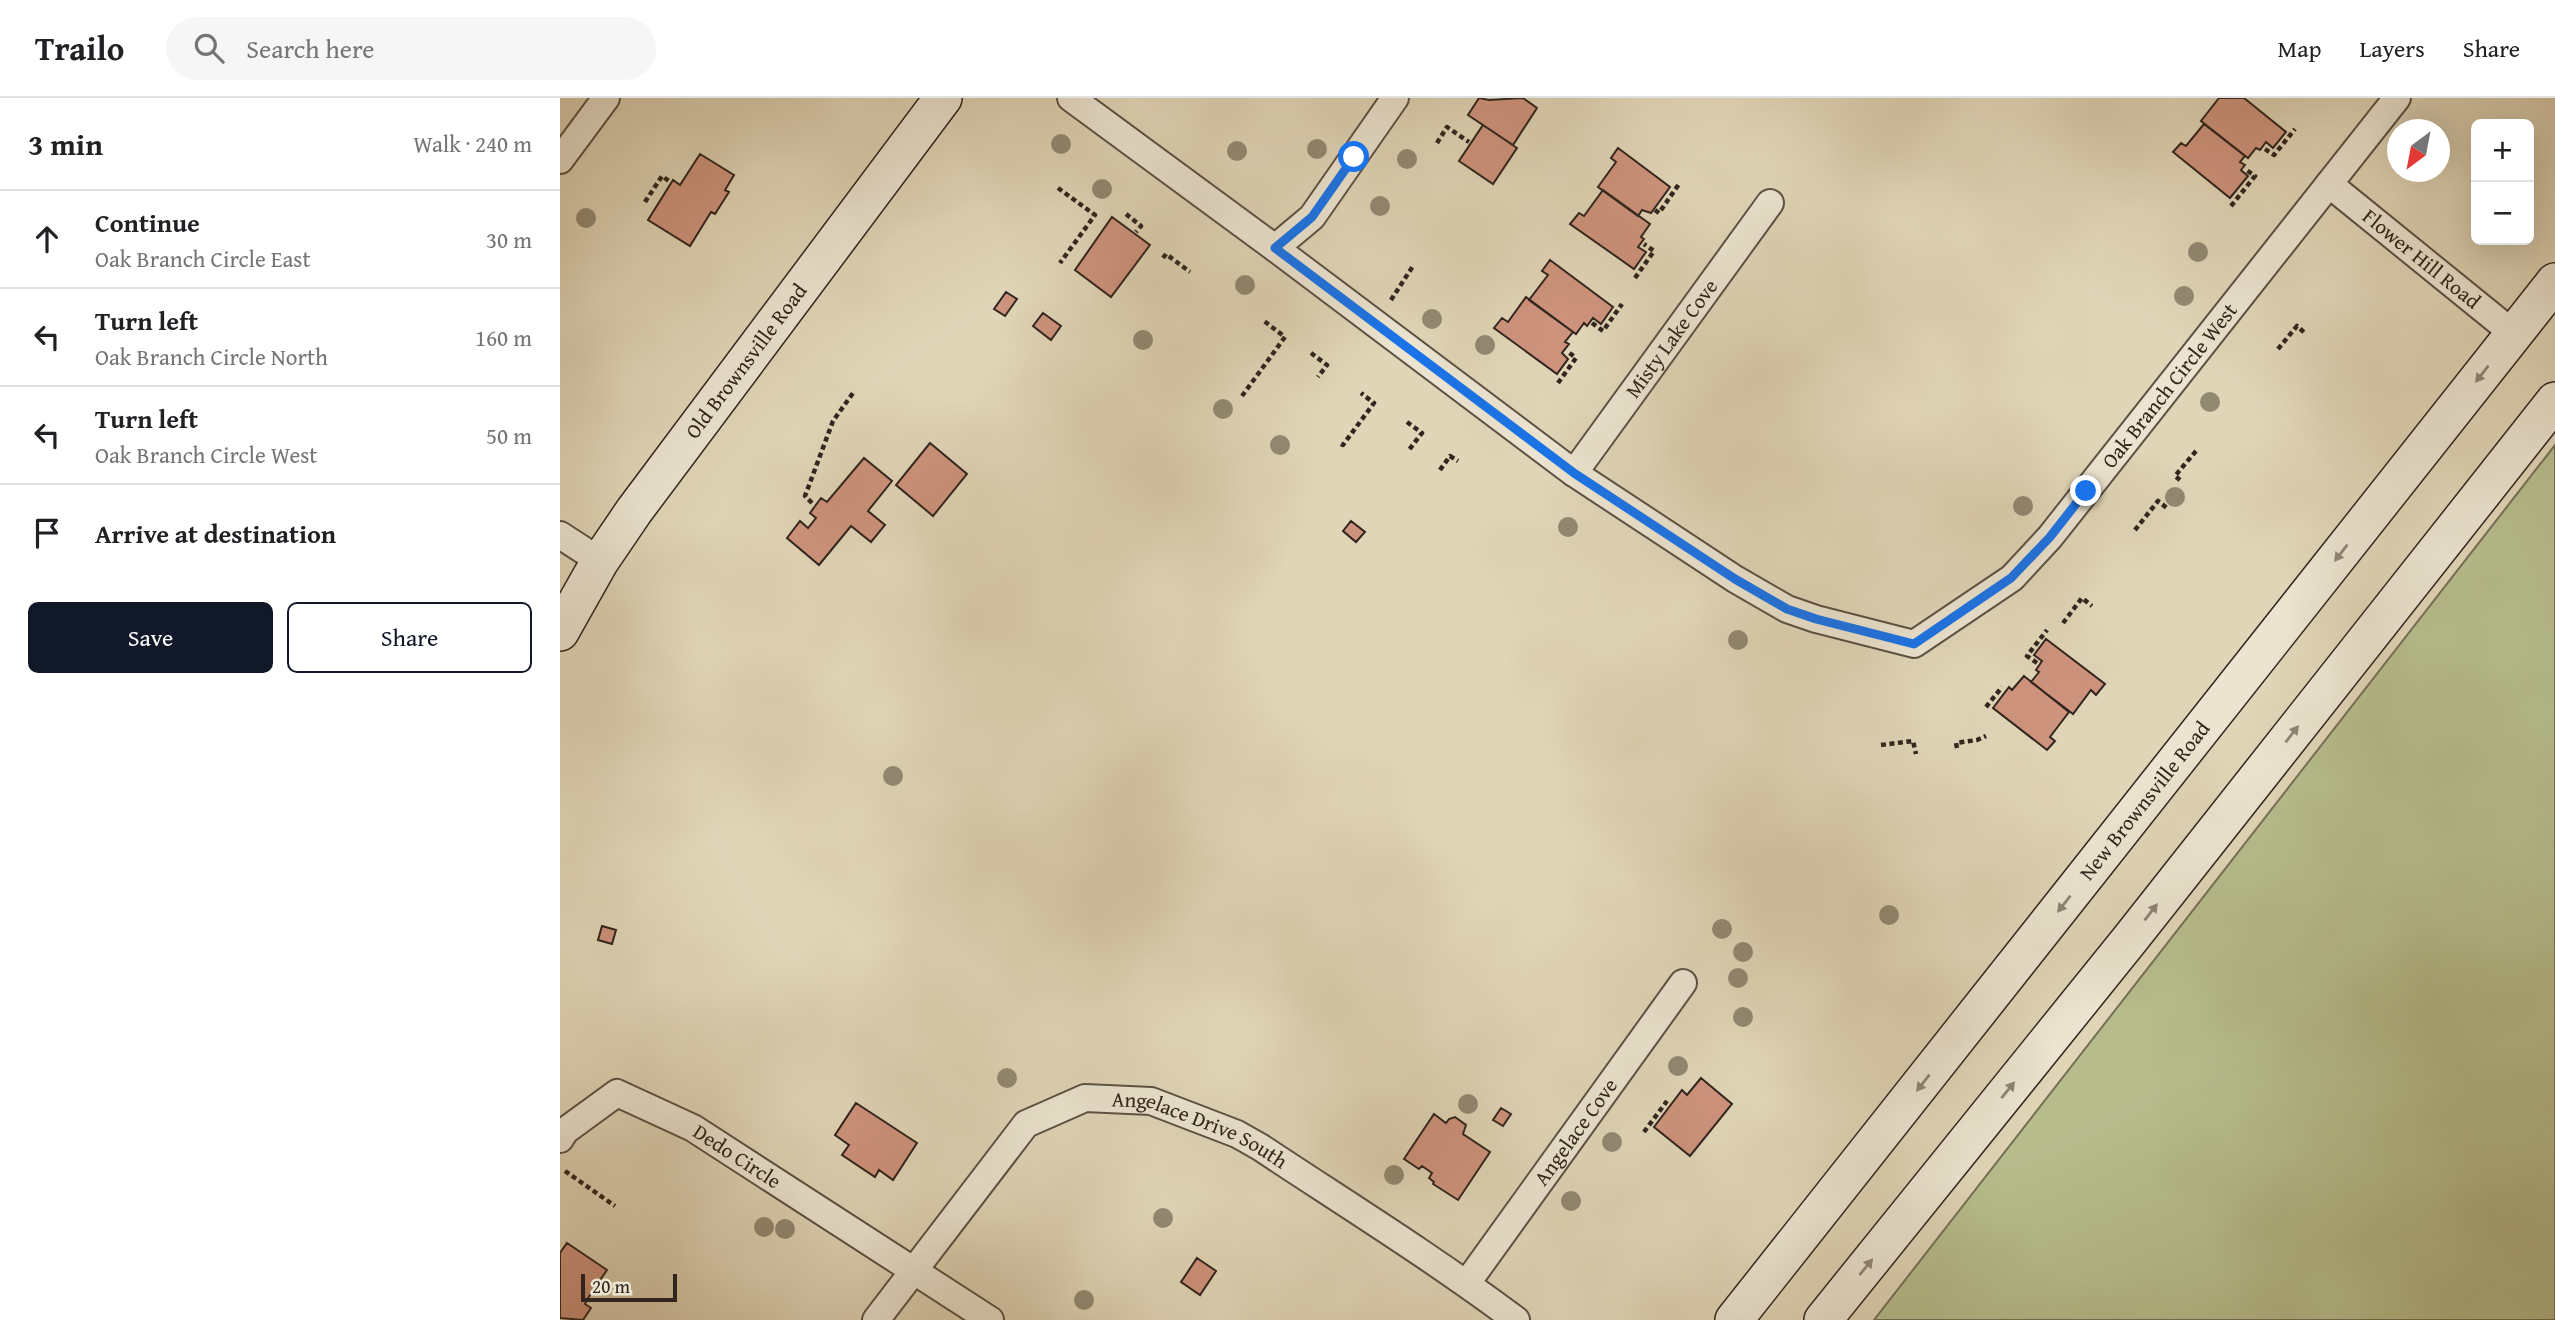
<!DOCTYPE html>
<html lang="en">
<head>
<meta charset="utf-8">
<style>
	body { margin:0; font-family:"Gentium Book Plus",serif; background:#f6f6f6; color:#202124 }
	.controls { position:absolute; right:21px; top:21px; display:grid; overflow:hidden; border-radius:10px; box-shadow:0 7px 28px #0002 }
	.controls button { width:63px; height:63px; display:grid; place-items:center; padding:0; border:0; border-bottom:2px solid #e0e0e0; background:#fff; color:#202124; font:35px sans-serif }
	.compass { position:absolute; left:1827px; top:21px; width:63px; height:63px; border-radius:50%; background:#fff; box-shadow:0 7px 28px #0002; rotate:212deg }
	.scale { position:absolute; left:21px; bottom:18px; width:96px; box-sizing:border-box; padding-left:7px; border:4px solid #31251d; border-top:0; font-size:19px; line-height:24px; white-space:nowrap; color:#31251d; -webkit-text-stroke:5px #ebe4d0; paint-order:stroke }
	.stop { position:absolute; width:21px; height:21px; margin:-16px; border:5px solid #1a73e8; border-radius:50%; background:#fff }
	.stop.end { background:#1a73e8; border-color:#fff; box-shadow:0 2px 7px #0008 }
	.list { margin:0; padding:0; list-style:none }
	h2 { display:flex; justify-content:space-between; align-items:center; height:91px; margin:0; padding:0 28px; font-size:30px }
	h2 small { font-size:23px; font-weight:400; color:#757577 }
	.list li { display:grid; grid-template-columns:46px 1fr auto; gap:21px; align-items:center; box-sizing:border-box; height:98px; padding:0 28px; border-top:2px solid #e0e0e0 }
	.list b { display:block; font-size:26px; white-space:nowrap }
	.list p { margin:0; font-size:23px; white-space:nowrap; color:#757577 }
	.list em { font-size:23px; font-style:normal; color:#757577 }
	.actions { display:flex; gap:14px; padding:21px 28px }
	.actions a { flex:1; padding:16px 0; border:2px solid #111827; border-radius:10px; text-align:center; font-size:24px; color:#111827 }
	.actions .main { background:#111827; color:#fff }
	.icon { flex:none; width:38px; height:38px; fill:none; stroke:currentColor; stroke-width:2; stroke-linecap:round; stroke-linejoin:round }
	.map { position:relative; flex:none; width:1995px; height:1222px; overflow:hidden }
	header { display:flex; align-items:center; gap:42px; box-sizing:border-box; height:98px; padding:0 35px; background:#fff; border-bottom:2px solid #e0e0e0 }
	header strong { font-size:33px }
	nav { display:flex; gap:38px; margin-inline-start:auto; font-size:24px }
	.search { width:490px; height:63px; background:#f6f6f6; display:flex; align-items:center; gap:18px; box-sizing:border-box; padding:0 24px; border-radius:38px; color:#757577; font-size:26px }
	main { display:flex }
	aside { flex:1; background:#fff }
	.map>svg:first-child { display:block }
	.green { fill:#b6bc8c; stroke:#747054; stroke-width:2 }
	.building { fill:#ce937d; stroke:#31251d; stroke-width:2 }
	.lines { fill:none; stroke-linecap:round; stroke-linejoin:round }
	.street-casing { stroke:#5d5144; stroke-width:30 }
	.secondary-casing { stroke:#31251d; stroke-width:40 }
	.path { stroke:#31251d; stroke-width:4.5; stroke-dasharray:5 3.5; stroke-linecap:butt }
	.street { stroke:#ebe4d0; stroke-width:26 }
	.secondary { stroke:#ebe4d0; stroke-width:37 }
	.tree { fill:#928972 }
	.oneway { fill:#8e8476 }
	.route { stroke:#1a73e8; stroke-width:9 }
	.labels { text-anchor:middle; stroke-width:7; stroke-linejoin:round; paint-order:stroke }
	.street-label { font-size:21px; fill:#31251d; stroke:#ebe4d0 }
</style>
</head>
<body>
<header>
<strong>Trailo</strong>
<div class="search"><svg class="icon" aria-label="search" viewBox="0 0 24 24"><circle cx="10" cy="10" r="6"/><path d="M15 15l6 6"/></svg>Search here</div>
<nav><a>Map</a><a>Layers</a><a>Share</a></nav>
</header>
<main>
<aside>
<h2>3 min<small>Walk · 240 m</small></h2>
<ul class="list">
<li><svg class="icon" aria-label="ahead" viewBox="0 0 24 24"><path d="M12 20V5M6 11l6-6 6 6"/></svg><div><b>Continue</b><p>Oak Branch Circle East</p></div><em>30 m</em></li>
<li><svg class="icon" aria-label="left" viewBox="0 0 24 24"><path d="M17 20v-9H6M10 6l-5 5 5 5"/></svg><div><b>Turn left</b><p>Oak Branch Circle North</p></div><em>160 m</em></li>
<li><svg class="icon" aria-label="left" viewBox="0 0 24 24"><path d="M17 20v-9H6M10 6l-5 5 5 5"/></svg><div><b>Turn left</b><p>Oak Branch Circle West</p></div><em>50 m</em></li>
<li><svg class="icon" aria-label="arrive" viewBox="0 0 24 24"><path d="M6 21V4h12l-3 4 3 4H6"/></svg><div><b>Arrive at destination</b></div></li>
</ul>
<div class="actions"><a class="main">Save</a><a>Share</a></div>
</aside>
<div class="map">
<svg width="1995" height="1222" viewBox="0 0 1995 1222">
	<rect width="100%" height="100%" fill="#e0d5b7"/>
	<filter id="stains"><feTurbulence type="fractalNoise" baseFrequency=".00286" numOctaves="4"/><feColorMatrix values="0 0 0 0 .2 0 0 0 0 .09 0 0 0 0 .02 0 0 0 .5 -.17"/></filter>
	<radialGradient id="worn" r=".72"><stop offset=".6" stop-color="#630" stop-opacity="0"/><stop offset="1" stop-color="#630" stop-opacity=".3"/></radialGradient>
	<path class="green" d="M1995 347V1222H1314Z"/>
	<path class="building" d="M919 0 929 2 963 0 977 10 953 47 908 17Z
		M1659 0H1684L1726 34 1713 50 1706 44 1700 52 1696 50 1688 60 1641 23Z
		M1644 26 1685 58 1680 64 1685 67 1681 72 1688 78 1670 100 1613 54 1621 45 1626 48Z
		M923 27 957 50 933 86 899 63Z
		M1058 50 1110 89 1091 115 1082 112 1078 118 1038 89 1056 64 1051 60Z
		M140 56 174 77 165 92 169 94 155 116 151 114 130 148 88 122 113 82 120 87Z
		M1043 92 1090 126 1081 139 1084 141 1078 149 1086 154 1074 171 1010 126 1019 115 1024 118Z
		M552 119 590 147 551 199 515 172Z
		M990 162 1053 209 1041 226 1033 220 1027 228 1024 225 1016 236 969 202 988 177 982 173Z
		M446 194 457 201 445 218 434 211Z
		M966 199 1013 234 1005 244 1009 246 1002 255 1008 261 997 276 934 230 942 220 948 224Z
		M483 215 501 228 491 242 473 228Z
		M370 345 407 376 373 418 336 387Z
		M304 360 332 383 308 413 325 427 311 444 291 428 259 467 227 440 240 423 248 430 256 420 250 415 261 400 267 404Z
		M791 423 805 434 796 444 783 433Z
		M1486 541 1545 586 1536 597 1531 592 1513 616 1471 584 1479 574 1476 572 1482 563 1474 557Z
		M1464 578 1509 614 1490 639 1495 643 1487 652 1433 610 1449 589 1452 592Z
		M42 828 56 832 52 846 38 842Z
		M1141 980 1172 1006 1130 1058 1094 1029 1122 992 1127 997Z
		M296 1005 357 1045 333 1082 319 1072 315 1079 282 1057 289 1047 275 1037Z
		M941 1010 951 1016 943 1028 933 1022Z
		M874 1016 886 1025 889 1021 895 1019 906 1027 903 1036 930 1054 898 1102 873 1086 874 1084 869 1080 872 1075 862 1068 859 1071 844 1061Z
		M7 1145 47 1172 38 1185 40 1190 37 1195H31L25 1206 31 1210 23 1222 0 1220V1155Z
		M637 1160 656 1173 640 1197 621 1184Z"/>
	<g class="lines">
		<defs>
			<g id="street">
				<path id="s1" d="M511 0 715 150 1014 375 1175 481 1227 511 1256 521 1354 546 1452 480 1490 439 1837 0"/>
				<path d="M0 62 46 0"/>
				<path id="s2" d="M1769 86 1954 236"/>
				<path d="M715 150 752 119 835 0"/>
				<path id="s3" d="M1014 375 1210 105"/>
				<path d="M0 437 40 463"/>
				<path id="s4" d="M0 1041 5 1033 57 995 133 1030 430 1222"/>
				<path id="s5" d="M907 1185 1123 885"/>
				<path id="s6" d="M316 1222 466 1026 525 1000 591 1003 677 1036 700 1049C786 1106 873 1160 956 1222"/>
			</g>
			<g id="secondary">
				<path id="s7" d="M0 534 40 463 74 413 383 0"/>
				<path id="s8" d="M1174 1222 1995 184"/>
				<path d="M1263 1222 1571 840 1995 303"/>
			</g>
		</defs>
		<use href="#street" class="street-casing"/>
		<use href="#secondary" class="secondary-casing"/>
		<path class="path" d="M877 45 887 29 909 44
			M1705 51 1714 57 1735 31
			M498 90 535 117 500 165
			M85 104 102 78 109 83
			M1671 108 1695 78 1686 72
			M1095 112 1099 115 1119 86
			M566 116 581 128 576 134
			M603 160 606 156 630 174
			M1075 180 1094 153 1084 146
			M831 202 853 168
			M1032 225 1043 233 1062 206
			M1718 251 1737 228 1746 236
			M751 255 767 267 758 279
			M998 285 1016 260 1007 253
			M682 298 725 239 704 223
			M847 324 862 335 849 352
			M781 346 783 347 814 305 801 295
			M880 372 890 358 898 363
			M1620 382 1615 378 1636 353
			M252 405 245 398 273 323 293 295
			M1575 432 1598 403 1607 410
			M1503 525 1522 500 1532 508
			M1477 565 1467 558 1487 532
			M1426 609 1442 589
			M1321 647 1353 643 1356 656
			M1397 650 1396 645 1417 642 1426 638
			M1084 1034 1107 1003
			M5 1073 55 1108"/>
		<use href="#street" class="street"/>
		<use href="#secondary" class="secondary"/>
	</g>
	<g class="tree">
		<circle cx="501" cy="46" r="10"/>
		<circle cx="757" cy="51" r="10"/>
		<circle cx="677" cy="53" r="10"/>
		<circle cx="847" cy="61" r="10"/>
		<circle cx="542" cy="91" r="10"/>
		<circle cx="820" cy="108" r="10"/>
		<circle cx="26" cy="120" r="10"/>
		<circle cx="1638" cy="154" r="10"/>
		<circle cx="685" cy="187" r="10"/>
		<circle cx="1624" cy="198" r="10"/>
		<circle cx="872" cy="221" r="10"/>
		<circle cx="583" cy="242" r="10"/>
		<circle cx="925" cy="247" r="10"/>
		<circle cx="1650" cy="304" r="10"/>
		<circle cx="663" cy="311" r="10"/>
		<circle cx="720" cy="347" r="10"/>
		<circle cx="1615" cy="399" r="10"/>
		<circle cx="1463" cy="408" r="10"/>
		<circle cx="1008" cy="429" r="10"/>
		<circle cx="1178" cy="542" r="10"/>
		<circle cx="333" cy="678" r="10"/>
		<circle cx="1329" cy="817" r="10"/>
		<circle cx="1162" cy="831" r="10"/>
		<circle cx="1183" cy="854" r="10"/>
		<circle cx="1178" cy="880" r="10"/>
		<circle cx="1183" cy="919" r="10"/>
		<circle cx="1118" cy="968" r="10"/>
		<circle cx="447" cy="980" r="10"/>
		<circle cx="908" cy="1006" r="10"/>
		<circle cx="1052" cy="1044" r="10"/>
		<circle cx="834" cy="1077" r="10"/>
		<circle cx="1011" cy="1103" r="10"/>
		<circle cx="603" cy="1120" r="10"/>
		<circle cx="204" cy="1129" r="10"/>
		<circle cx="225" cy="1131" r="10"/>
		<circle cx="524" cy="1202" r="10"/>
	</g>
	<defs><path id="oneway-solid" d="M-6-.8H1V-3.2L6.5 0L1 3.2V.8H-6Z" transform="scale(1.75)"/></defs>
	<g class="oneway">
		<use href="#oneway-solid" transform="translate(1922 276) rotate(128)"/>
		<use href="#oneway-solid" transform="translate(1781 455) rotate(128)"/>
		<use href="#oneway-solid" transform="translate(1732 636) rotate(-52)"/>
		<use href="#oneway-solid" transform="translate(1504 806) rotate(128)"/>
		<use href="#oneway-solid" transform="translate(1591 814) rotate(-52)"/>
		<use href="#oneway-solid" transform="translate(1363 985) rotate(128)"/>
		<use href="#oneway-solid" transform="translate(1448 992) rotate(-51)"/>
		<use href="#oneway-solid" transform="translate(1306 1169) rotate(-51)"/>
	</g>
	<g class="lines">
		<path class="route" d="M794 59 752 119 715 150 1014 375 1175 481 1227 511 1256 521 1354 546 1451 480 1490 439 1526 393"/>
	</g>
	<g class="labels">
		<g class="street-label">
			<text dy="7" stroke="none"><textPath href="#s2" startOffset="119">Flower Hill Road</textPath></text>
			<text dy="7" stroke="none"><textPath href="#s3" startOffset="166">Misty Lake Cove</textPath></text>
			<text dy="7" stroke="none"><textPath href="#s7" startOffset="329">Old Brownsville Road</textPath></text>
			<text dy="7" stroke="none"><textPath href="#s1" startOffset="1379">Oak Branch Circle West</textPath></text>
			<text dy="7" stroke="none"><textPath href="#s8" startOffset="662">New Brownsville Road</textPath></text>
			<text dy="7" stroke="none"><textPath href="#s5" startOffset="186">Angelace Cove</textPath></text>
			<text dy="7" stroke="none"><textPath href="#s6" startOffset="432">Angelace Drive South</textPath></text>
			<text dy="7" stroke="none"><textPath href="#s4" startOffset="210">Dedo Circle</textPath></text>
		</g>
	</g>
	<rect width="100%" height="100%" filter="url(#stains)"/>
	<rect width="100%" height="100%" fill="url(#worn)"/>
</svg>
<div class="controls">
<button>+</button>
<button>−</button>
</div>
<svg class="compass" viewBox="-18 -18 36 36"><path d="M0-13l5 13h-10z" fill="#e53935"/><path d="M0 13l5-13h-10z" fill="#757577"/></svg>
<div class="scale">20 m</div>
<div class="stop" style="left:794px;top:59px"></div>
<div class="stop end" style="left:1526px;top:393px"></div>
</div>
</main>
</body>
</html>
